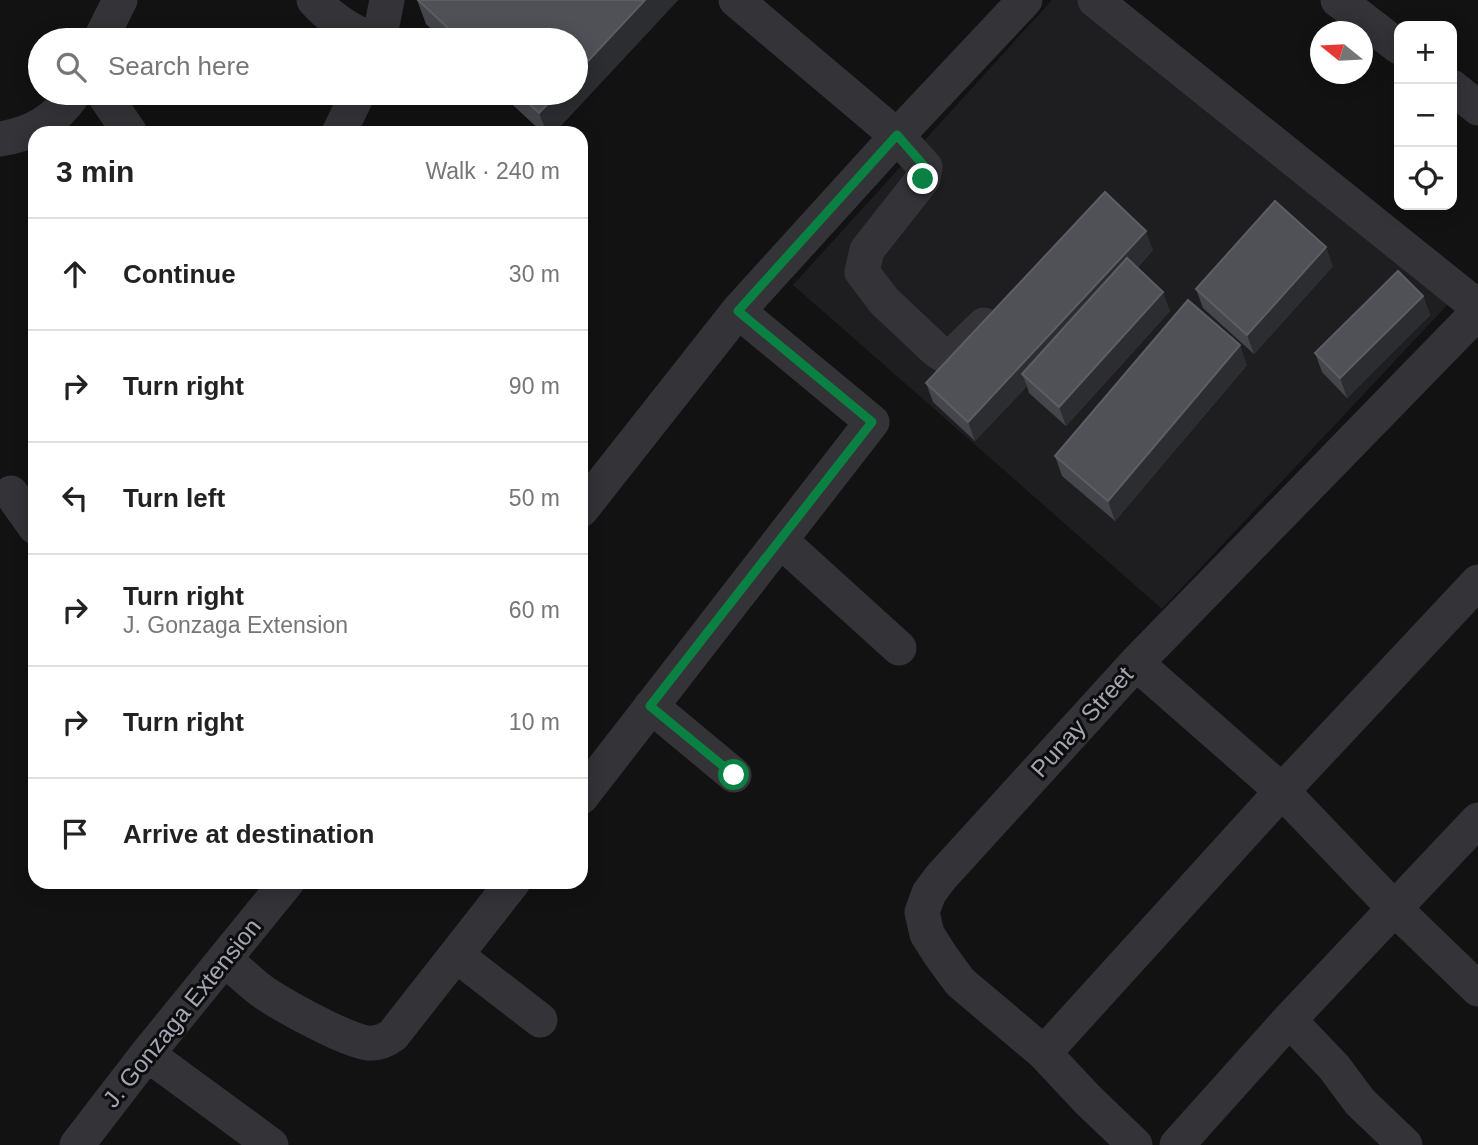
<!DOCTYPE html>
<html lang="en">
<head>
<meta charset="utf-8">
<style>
	body { margin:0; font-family:Arial,sans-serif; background:#f6f6f6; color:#222 }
	.controls { position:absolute; right:21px; top:21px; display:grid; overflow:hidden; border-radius:14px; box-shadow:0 4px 18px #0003 }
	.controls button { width:63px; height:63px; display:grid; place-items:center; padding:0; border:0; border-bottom:2px solid #e0e0e0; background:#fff; color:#222; font:35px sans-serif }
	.compass { position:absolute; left:1310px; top:21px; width:63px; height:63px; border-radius:50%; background:#fff; box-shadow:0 4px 18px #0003; rotate:288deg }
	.stop { position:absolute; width:21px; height:21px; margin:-16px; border:5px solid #0b8043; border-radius:50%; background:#fff }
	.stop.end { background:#0b8043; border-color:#fff; box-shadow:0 2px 7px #0008 }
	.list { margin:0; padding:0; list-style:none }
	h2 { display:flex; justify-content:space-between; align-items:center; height:91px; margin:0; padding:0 28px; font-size:30px }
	h2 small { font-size:23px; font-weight:400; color:#767676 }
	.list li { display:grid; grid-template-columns:46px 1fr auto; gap:21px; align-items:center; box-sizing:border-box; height:112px; padding:0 28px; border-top:2px solid #e0e0e0 }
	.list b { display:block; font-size:26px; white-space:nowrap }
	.list p { margin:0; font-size:23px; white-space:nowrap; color:#767676 }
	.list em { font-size:23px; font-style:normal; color:#767676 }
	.icon { flex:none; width:38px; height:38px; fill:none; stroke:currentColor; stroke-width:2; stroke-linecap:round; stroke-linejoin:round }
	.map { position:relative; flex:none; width:1478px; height:1145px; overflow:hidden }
	.search { position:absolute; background:#fff; box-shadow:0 4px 18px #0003; left:28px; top:28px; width:560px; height:77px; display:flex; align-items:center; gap:18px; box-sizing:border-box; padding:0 24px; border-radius:38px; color:#767676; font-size:26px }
	.panel { position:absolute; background:#fff; box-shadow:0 4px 18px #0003; left:28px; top:126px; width:560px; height:763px; border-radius:21px }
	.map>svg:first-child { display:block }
	.built { fill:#1e1e20 }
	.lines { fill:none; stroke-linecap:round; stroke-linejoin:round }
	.minor { stroke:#333338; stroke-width:35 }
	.wall { fill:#45464b }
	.shaded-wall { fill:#2c2d30 }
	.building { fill:#4f5156; stroke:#5d5e65; stroke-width:2 }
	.route { stroke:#0b8043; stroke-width:9 }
	.labels { text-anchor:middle; stroke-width:6; stroke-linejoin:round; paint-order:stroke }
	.street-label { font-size:24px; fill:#a4a6b3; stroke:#0d0d0e }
</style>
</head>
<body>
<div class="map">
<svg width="1478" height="1145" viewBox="0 0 1478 1145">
	<rect width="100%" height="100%" fill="#121213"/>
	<path class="built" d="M1052 0H1090L1451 301 1162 609 793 285Z"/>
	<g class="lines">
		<path class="minor" d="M314 0C330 18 350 31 373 40
			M736 0 897 136 925 167 923 179 867 250 862 272 884 301 937 351 945 356H952L984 325
			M1095 0 1478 307
			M1338 0 1399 47
			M100 40 120 0
			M379 40 387 0
			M1452 87 1478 108
			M103 93 130 133
			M339 133 358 93
			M0 139C33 134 56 120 74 93
			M11 493 35 527
			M581 510 738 311 897 136 1025 0
			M781 541 899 648
			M1136 663 1282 791 1394 908 1478 989
			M651 706 734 775
			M581 797 872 422 738 311
			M456 955 540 1020
			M224 960C239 970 251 984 266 994 286 1007 345 1040 368 1043 378 1044 385 1041 393 1035L513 882
			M1289 1020 1334 1067 1360 1102 1405 1145
			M1044 1053 1282 791 1478 582
			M147 1054 271 1145
			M77 1145 147 1054 287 882
			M1135 1145 1088 1100 1044 1053 960 982 941 956 927 934 922 912 929 893 941 877 1136 663 1478 312
			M1177 1145 1289 1020 1478 820"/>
	</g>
	<path class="wall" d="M417 0H678L554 133H543L500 93H576V40H443L426 24Z
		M1153 250 1137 268 1170 311 1066 426 1029 393 1027 386 975 441 933 402 926 383Z
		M1333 266 1254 354 1203 308 1196 289Z
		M1423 296 1430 315 1347 398 1322 372 1315 353Z
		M1247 365 1115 521 1062 476 1055 456Z"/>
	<path class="shaded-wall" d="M645 0H678L554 133H547L539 113 558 93H576V74Z
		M1146 231 1153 250 1031 382 1022 374 1027 386 975 441 968 422Z
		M1326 247 1333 266 1254 354 1247 335Z
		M1163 292 1170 311 1066 426 1059 407Z
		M1423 296 1430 315 1347 398 1340 378Z
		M1240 345 1247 365 1115 521 1108 501Z"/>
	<path class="building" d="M418 0H645L576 74V40H461Z
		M518 93H558L539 113Z
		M1105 192 1146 231 968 422 926 383Z
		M1275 201 1326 247 1247 335 1196 289Z
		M1127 258 1163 292 1059 407 1022 374Z
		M1398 271 1423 296 1340 378 1315 353Z
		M1188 300 1240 345 1108 501 1055 456Z"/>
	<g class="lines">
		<path class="route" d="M734 775 650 706 872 422 738 311 897 135 925 167 923 179"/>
	</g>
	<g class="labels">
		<g class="street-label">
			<text transform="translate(1082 722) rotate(-48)" y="8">Punay Street</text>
			<text transform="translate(182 1013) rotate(-51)" y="8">J. Gonzaga Extension</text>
		</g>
	</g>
</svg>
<div class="controls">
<button>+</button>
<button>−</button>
<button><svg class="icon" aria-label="locate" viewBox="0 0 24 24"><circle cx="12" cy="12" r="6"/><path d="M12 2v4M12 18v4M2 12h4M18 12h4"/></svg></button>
</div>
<svg class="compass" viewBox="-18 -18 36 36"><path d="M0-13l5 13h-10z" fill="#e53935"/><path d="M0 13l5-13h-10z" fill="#767676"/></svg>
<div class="stop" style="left:734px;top:775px"></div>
<div class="stop end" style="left:923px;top:179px"></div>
<div class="search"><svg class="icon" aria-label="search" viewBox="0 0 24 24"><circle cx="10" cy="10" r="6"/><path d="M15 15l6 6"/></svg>Search here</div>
<section class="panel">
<h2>3 min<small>Walk · 240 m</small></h2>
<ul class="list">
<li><svg class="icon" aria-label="ahead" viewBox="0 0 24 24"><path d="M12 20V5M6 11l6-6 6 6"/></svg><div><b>Continue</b></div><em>30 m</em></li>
<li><svg class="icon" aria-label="right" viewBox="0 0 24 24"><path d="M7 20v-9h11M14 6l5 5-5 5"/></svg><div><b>Turn right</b></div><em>90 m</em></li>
<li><svg class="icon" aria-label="left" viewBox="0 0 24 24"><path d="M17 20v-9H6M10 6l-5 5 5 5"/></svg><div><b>Turn left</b></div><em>50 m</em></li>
<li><svg class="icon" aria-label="right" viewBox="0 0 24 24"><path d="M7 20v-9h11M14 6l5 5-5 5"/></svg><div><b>Turn right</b><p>J. Gonzaga Extension</p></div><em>60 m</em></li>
<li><svg class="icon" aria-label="right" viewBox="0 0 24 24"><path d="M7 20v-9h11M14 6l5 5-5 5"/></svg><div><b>Turn right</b></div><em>10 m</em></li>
<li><svg class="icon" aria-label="arrive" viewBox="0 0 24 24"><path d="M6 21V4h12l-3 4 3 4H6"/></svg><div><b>Arrive at destination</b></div></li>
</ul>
</section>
</div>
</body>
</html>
